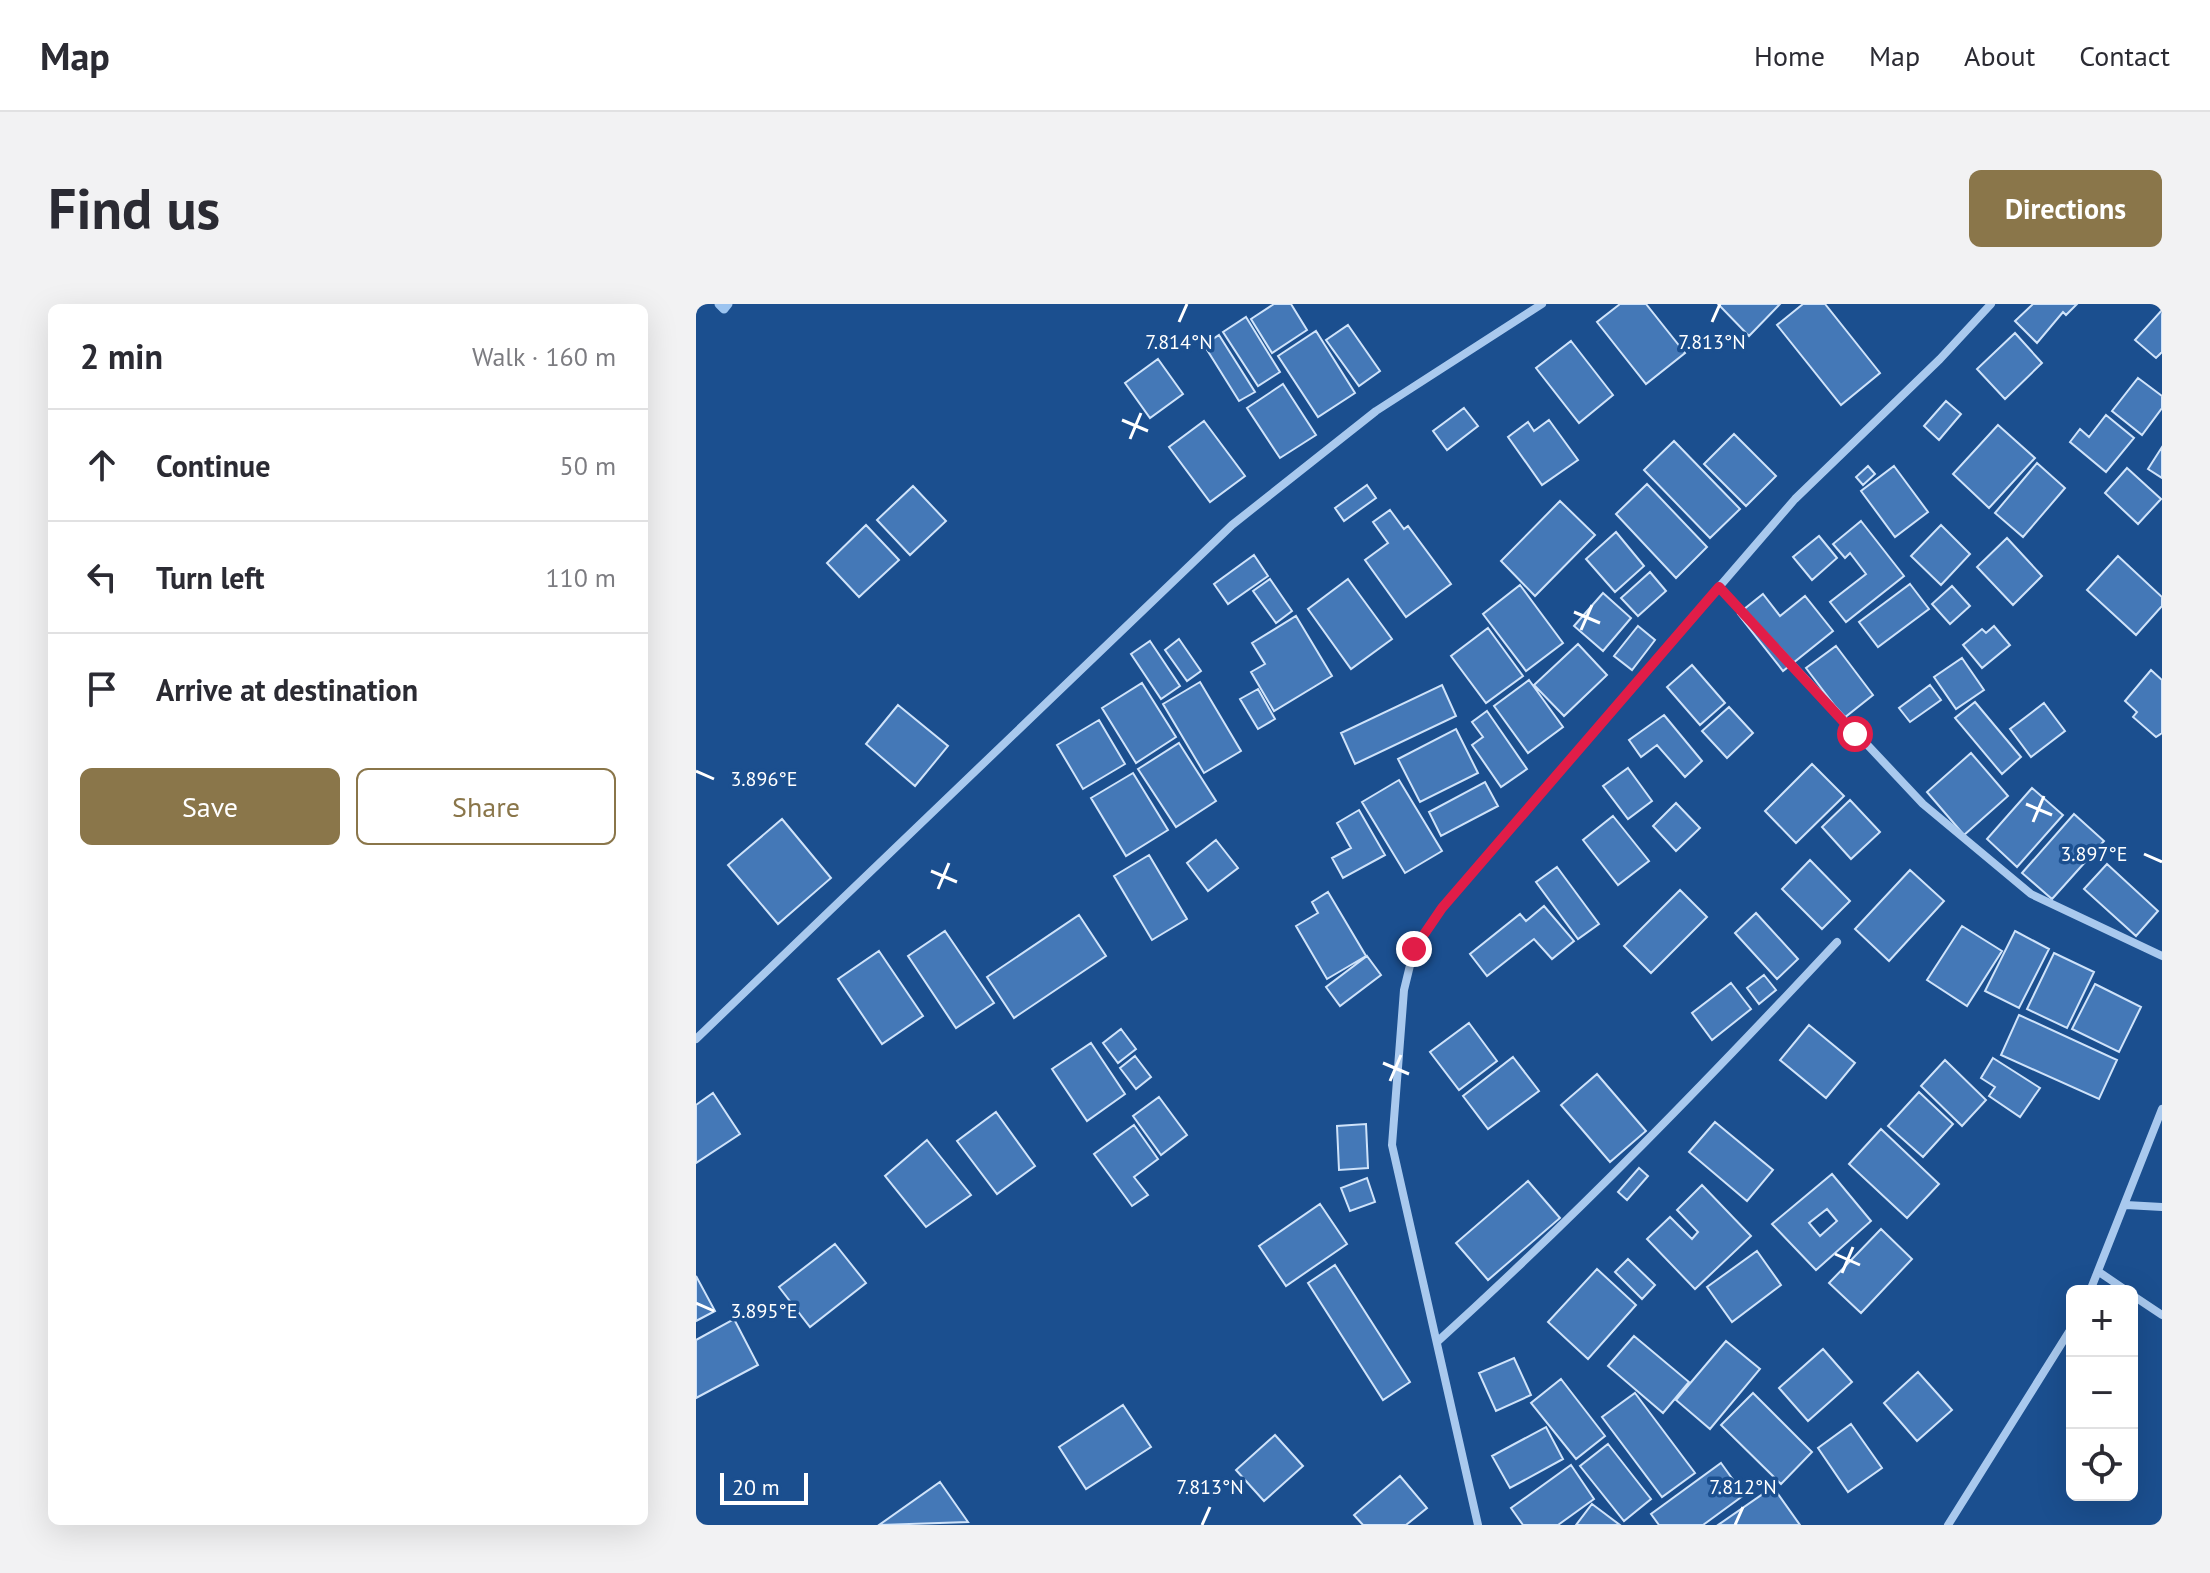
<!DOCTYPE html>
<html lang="en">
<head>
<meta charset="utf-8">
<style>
	body { margin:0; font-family:"PT Sans",sans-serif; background:#f2f2f3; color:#2b2b33 }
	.controls { position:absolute; right:24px; bottom:24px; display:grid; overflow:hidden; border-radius:12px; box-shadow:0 8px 32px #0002 }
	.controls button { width:72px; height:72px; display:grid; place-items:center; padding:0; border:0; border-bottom:2px solid #e1e1e2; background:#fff; color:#2b2b33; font:40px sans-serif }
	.scale { position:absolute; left:24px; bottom:20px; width:88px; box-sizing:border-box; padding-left:8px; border:4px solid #fff; border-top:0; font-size:22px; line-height:28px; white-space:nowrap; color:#fff; -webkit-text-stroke:6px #1b4f8f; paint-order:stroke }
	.stop { position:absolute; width:24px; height:24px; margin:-18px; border:6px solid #e11d48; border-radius:50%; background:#fff }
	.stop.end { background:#e11d48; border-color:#fff; box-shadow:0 2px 8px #0008 }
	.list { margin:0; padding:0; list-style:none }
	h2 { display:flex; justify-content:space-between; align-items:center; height:104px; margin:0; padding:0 32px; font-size:34px }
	h2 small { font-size:26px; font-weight:400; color:#7c7c81 }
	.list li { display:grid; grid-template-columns:52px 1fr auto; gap:24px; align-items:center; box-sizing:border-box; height:112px; padding:0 32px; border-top:2px solid #e1e1e2 }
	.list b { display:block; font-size:30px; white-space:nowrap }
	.list em { font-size:26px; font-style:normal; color:#7c7c81 }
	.actions { display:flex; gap:16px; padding:24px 32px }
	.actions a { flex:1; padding:18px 0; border:2px solid #8a764a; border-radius:12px; text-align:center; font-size:28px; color:#8a764a }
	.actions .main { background:#8a764a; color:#fff }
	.icon { flex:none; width:44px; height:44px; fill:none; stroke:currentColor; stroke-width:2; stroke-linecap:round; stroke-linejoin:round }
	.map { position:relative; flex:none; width:1466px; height:1221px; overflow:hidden; border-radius:12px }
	header { display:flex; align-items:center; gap:48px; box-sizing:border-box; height:112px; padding:0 40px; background:#fff; border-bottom:2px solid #e1e1e2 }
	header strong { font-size:38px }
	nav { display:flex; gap:44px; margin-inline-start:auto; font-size:28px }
	.intro { display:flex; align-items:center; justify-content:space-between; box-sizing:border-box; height:192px; padding:0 48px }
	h1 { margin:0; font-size:56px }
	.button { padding:20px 36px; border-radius:12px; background:#8a764a; color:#fff; font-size:28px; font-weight:700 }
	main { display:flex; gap:48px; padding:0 48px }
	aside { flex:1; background:#fff; border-radius:12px; box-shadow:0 8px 32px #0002 }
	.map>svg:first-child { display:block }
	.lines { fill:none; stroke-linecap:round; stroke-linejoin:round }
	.stream { stroke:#9cc4f0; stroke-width:9 }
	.building { fill:#4478b7; stroke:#cfe3fa; stroke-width:2; fill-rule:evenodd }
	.street { stroke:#a9c9ee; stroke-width:8 }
	.route { stroke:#e11d48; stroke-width:10 }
	.ticks { fill:none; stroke:#fff; stroke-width:3 }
	.ticks-label { font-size:20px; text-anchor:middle; fill:#fff; stroke:#1b4f8f; stroke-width:7; stroke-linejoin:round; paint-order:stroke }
</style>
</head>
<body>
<header>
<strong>Map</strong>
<nav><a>Home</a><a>Map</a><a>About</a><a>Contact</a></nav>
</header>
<div class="intro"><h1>Find us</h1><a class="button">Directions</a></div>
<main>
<aside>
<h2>2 min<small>Walk · 160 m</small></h2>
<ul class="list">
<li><svg class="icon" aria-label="ahead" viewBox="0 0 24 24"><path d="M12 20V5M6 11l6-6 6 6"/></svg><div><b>Continue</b></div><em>50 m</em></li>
<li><svg class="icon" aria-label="left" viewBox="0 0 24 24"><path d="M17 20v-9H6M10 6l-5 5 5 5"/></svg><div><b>Turn left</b></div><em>110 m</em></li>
<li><svg class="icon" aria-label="arrive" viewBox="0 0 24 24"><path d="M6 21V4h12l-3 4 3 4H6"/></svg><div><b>Arrive at destination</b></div></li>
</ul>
<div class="actions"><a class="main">Save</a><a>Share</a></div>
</aside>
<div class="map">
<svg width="1466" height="1221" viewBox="0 0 1466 1221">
	<rect width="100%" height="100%" fill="#1b4f8f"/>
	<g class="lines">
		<path class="stream" d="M23 0 28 5 32 0"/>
	</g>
	<path class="building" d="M578 0H595L611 26 576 49 555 15Z
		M924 0H950L989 49 950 80 901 18Z
		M1022 0H1084L1053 32Z
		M1107 0H1129L1184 69 1145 101 1081 21Z
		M1337 0H1381L1370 11 1367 8 1341 39 1319 17Z
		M1466 6V48L1460 54 1439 36Z
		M550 13 584 68 562 82 527 28Z
		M652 21 684 67 663 82 630 36Z
		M620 27 659 89 622 113 582 52Z
		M1319 29 1346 59 1309 95 1281 65Z
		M523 31 559 88 543 97 508 41Z
		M875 37 917 91 883 119 840 64Z
		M462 55 487 90 454 114 429 79Z
		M1442 74 1466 92V104L1446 131 1416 107Z
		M587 80 620 131 584 154 551 104Z
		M1250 97 1265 110 1243 136 1228 122Z
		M768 104 782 122 751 146 737 127Z
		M1410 111 1438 134 1410 168 1374 138 1384 125 1393 133Z
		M853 116 882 156 846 181 812 133 832 118 838 127Z
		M508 117 549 172 514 198 473 143Z
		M1302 121 1339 154 1293 204 1257 170Z
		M1038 130 1080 172 1050 202 1008 160Z
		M978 137 1044 205 1014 234 948 166Z
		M1466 143V174L1452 165Z
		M1341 159 1369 184 1327 233 1299 209Z
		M1172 162 1179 170 1167 181 1160 173Z
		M1198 162 1232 208 1199 233 1165 187Z
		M1431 164 1465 195 1442 220 1409 189Z
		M951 180 1011 243 980 274 920 210Z
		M671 181 680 194 648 217 639 204Z
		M217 182 250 217 214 251 181 216Z
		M864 197 899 231 839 292 805 257Z
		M694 206 708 225 712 222 755 280 710 313 669 256 692 239 677 218Z
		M1165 217 1208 272 1150 318 1134 298 1170 270 1154 249 1149 254 1137 240Z
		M170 221 203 256 163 293 131 259Z
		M1245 221 1274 250 1245 281 1215 252Z
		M920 228 948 262 919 288 890 255Z
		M1123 232 1141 254 1116 276 1097 253Z
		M1311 234 1346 272 1317 301 1281 263Z
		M558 251 572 272 532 300 518 280Z
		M1422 252 1466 293V302L1440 331 1391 286Z
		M954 268 970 287 942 312 925 294Z
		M574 275 596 307 580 319 557 287Z
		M652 275 696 335 655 365 612 305Z
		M1214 280 1233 305 1182 343 1163 318Z
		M824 281 867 339 830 367 787 310Z
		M1256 282 1274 302 1254 320 1236 300Z
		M907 289 935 314 907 347 878 322Z
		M1067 290 1084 312 1109 292 1137 327 1087 367 1042 310Z
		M600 312 636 372 578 407 555 368 569 360 556 339Z
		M942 322 959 336 936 366 918 352Z
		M1298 322 1314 341 1286 364 1267 341 1286 325 1290 329Z
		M792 324 827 372 790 399 755 352Z
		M483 335 505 367 491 377 469 346Z
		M454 337 484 382 465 395 435 350Z
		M882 340 911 371 868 412 838 381Z
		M1140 342 1177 391 1148 414 1110 364Z
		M1266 354 1288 386 1260 405 1238 373Z
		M996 361 1029 399 1004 421 971 383Z
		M1455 366 1466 376V429L1460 433 1437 413 1441 408 1429 397Z
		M833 376 867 423 832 449 798 402Z
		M504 378 545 447 508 469 467 400Z
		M446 379 480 433 440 459 406 404Z
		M746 381 760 412 659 460 645 429Z
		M1234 381 1245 396 1214 418 1203 404Z
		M562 385 579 415 562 425 544 395Z
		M1279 398 1325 453 1306 470 1259 414Z
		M1348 399 1369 427 1335 453 1314 425Z
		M202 401 252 442 219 482 170 440Z
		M1033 403 1057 429 1031 454 1006 427Z
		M791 407 831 465 805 483 776 441 787 433 776 418Z
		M968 411 1006 457 989 473 961 441 945 453 933 436Z
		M403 416 429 460 387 485 361 441Z
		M760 425 782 469 724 498 702 455Z
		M483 439 520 497 480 523 442 465Z
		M1275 449 1312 492 1268 531 1231 488Z
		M1116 460 1148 492 1100 539 1069 507Z
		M932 464 956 497 932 515 907 482Z
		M437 469 472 526 430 552 395 494Z
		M703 476 746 547 709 569 666 498Z
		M789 478 802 502 745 532 733 508Z
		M1336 484 1367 511 1321 563 1291 535Z
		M1154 496 1184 528 1155 555 1126 523Z
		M980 499 1004 524 980 547 957 522Z
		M663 506 689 551 647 574 636 554 655 544 641 519Z
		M1378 510 1408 537 1356 595 1326 569Z
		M917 512 953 557 922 581 887 536Z
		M86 515 135 574 82 620 32 561Z
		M520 536 542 564 512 587 491 559Z
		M453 551 491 615 456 636 418 572Z
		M1114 556 1154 597 1126 625 1086 585Z
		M1411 560 1462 607 1440 632 1388 585Z
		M861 563 903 620 882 635 840 578Z
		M1214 566 1248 597 1193 657 1159 625Z
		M984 586 1011 613 955 669 928 642Z
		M632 588 670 652 631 675 600 622 622 609 616 598Z
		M848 602 878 637 856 655 838 635 791 672 774 650 824 610 830 617Z
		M1060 609 1102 655 1081 675 1039 629Z
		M383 611 410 652 318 714 291 673Z
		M1266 622 1306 647 1271 702 1231 676Z
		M249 627 298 699 260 724 212 652Z
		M1319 627 1353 645 1323 704 1289 687Z
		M183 647 227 712 186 740 142 675Z
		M1358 649 1398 668 1371 724 1331 705Z
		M671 652 685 671 644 702 630 683Z
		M1068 671 1080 686 1063 700 1051 684Z
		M1035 679 1055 705 1016 736 996 709Z
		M1399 680 1445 703 1423 748 1376 725Z
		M1323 711 1421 756 1403 795 1305 751Z
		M773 719 801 757 763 786 734 748Z
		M1113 721 1159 759 1130 794 1084 756Z
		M425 725 440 745 422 759 407 739Z
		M395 739 429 790 391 817 356 765Z
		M439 752 455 773 440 785 424 764Z
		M817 753 843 787 792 825 767 792Z
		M1297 754 1344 784 1324 813 1293 792 1299 783 1285 774Z
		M1249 756 1290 796 1266 822 1225 782Z
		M901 770 950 827 914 858 865 801Z
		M1223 788 1257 820 1227 853 1192 822Z
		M17 789 44 830 0 859V801Z
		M463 793 491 831 465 851 437 812Z
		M300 808 339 862 301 890 261 837Z
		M1019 818 1077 866 1051 897 993 848Z
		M670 820 672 864 643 866 641 822Z
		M438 821 462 855 438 873 452 891 436 902 398 850Z
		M1185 825 1243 880 1211 914 1153 860Z
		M231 836 275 891 230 923 189 872Z
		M943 864 952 872 931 896 922 888Z
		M1136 870 1175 917 1120 966 1076 920ZM1131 905 1141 917 1124 932 1113 919Z
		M671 874 679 898 654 907 645 884Z
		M832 877 864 914 792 976 760 939Z
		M1006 881 1055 932 999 985 951 935 974 913 996 935 1002 928 981 906Z
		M624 900 651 940 590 982 563 942Z
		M1185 925 1216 955 1165 1009 1133 979Z
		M139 940 170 979 114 1023 83 983Z
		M1061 947 1085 981 1036 1018 1011 983Z
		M932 955 959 981 946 995 919 968Z
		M639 961 714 1078 687 1096 612 979Z
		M901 965 940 1001 892 1055 852 1018Z
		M0 972 19 1007 0 1017Z
		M38 1015 62 1061 0 1094V1036Z
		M938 1032 993 1078 967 1109 912 1062Z
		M1030 1037 1064 1065 1014 1125 980 1096Z
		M1127 1045 1156 1078 1112 1117 1083 1084Z
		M818 1054 835 1091 800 1107 783 1069Z
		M1222 1068 1256 1106 1221 1137 1188 1099Z
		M865 1075 909 1132 880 1155 835 1099Z
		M939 1089 999 1169 966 1193 906 1113Z
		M1057 1089 1116 1148 1085 1180 1025 1121Z
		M427 1101 455 1143 390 1185 363 1143Z
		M1155 1120 1186 1164 1152 1188 1122 1144Z
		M850 1123 867 1155 814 1184 796 1152Z
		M579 1131 607 1162 568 1197 540 1166Z
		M912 1140 955 1195 928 1217 884 1162Z
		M1025 1159 1048 1191 1007 1221H963L955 1210Z
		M875 1161 898 1195 862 1221H827L815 1204Z
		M704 1172 731 1204 710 1221H667L658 1211Z
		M244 1178 272 1218 184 1221H183Z
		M1077 1183 1104 1221H1022Z
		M896 1200 924 1221H880Z"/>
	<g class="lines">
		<path class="street" d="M1023 283 1227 500 1335 590 1466 652
			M0 735 536 221 680 107 846 0
			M1430 901 1466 903
			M1403 968 1431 987
			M1394 987 1466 805
			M1436 991 1466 1011
			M741 1038C881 911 1012 776 1141 638
			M782 1221 696 841 708 686 718 645 746 604 1099 195 1244 55 1295 0
			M1252 1221 1376 1023"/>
	</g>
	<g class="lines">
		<path class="route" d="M718 645 746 604 1023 283 1159 430"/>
	</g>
	<path class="ticks" d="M483 18 491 0M1016 18 1024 0M426 116 452 127M434 135 445 109M878 308 904 319M885 326 896 301M0 467 18 475M1330 500 1356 511M1337 518 1348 492M1448 550 1466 558M235 567 261 578M242 585 253 559M687 759 713 770M694 777 705 751M1139 950 1164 961M1146 969 1157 943M0 999 18 1007M506 1221 514 1203M1039 1221 1047 1203"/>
	<g class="ticks-label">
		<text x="483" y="45">7.814°N</text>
		<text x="1016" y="45">7.813°N</text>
		<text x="68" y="482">3.896°E</text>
		<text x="1398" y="557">3.897°E</text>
		<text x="68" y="1014">3.895°E</text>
		<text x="514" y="1190">7.813°N</text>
		<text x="1047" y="1190">7.812°N</text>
	</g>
</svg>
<div class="controls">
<button>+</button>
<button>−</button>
<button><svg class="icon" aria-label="locate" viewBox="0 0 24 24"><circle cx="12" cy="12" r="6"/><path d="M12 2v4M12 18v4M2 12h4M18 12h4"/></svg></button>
</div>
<div class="scale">20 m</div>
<div class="stop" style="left:1159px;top:430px"></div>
<div class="stop end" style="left:718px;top:645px"></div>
</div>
</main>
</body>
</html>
